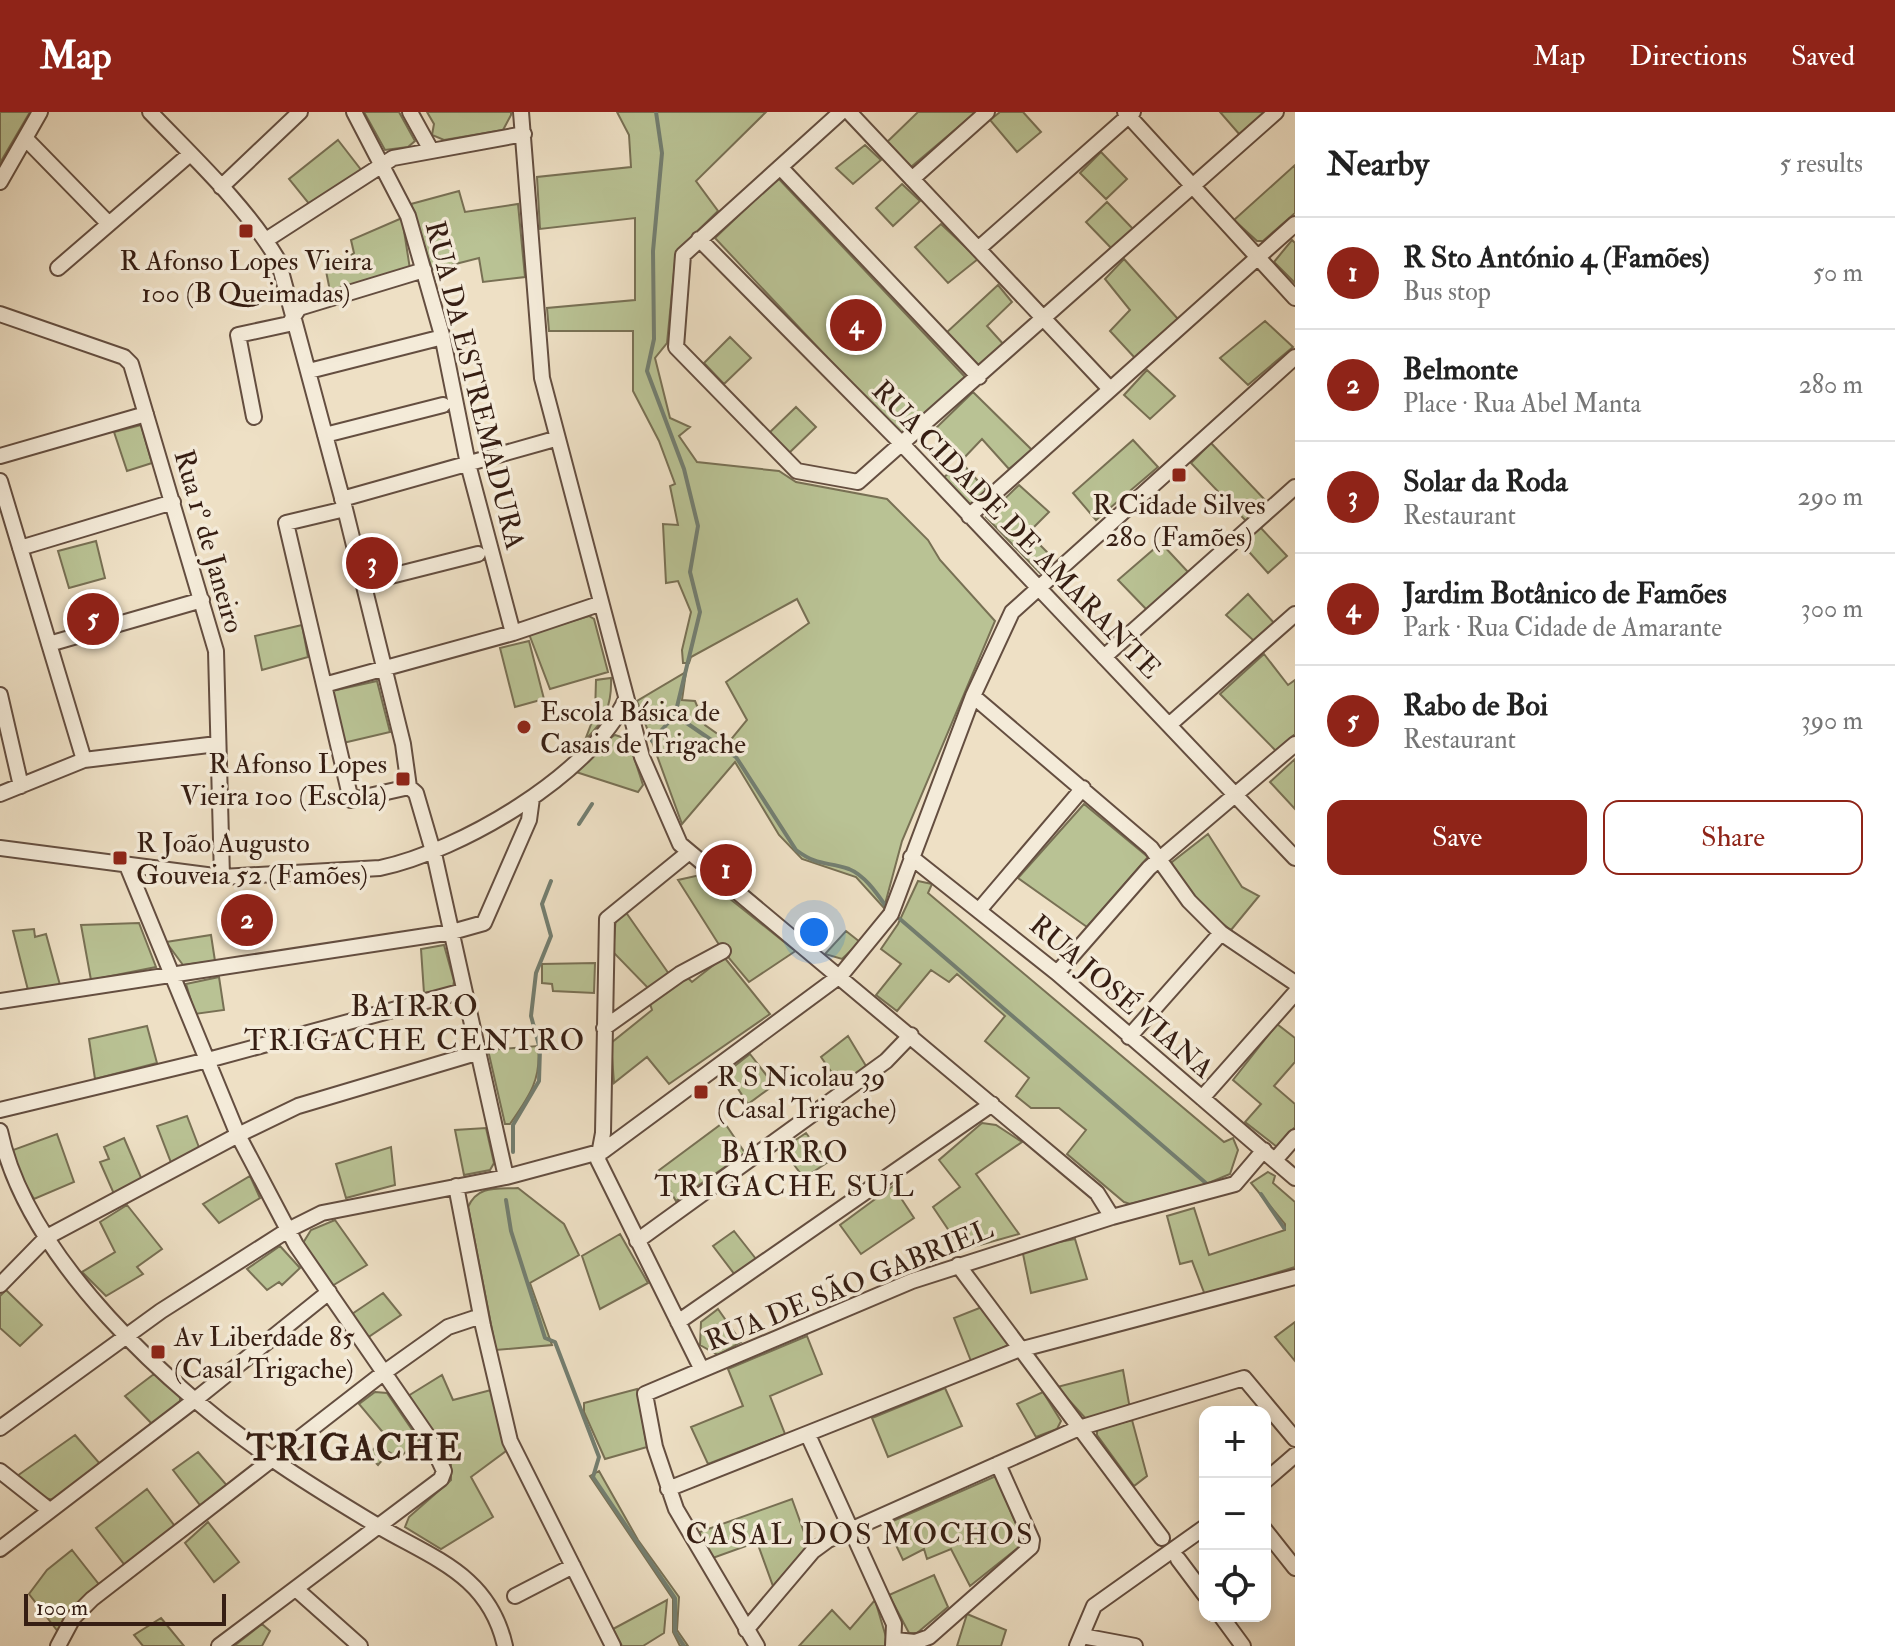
<!DOCTYPE html>
<html lang="en">
<head>
<meta charset="utf-8">
<style>
	body { margin:0; font-family:"IM FELL Double Pica",serif; background:#f6f6f6; color:#222 }
	.controls { position:absolute; right:24px; bottom:24px; display:grid; overflow:hidden; border-radius:16px; box-shadow:0 4px 12px #0003 }
	.controls button { width:72px; height:72px; display:grid; place-items:center; padding:0; border:0; border-bottom:2px solid #e0e0e0; background:#fff; color:#222; font:40px sans-serif }
	.scale { position:absolute; left:24px; bottom:20px; width:202px; box-sizing:border-box; padding-left:8px; border:4px solid #361e13; border-top:0; font-size:22px; line-height:28px; white-space:nowrap; color:#361e13; -webkit-text-stroke:6px #f4ebd9; paint-order:stroke }
	.you { position:absolute; left:814px; top:820px; width:28px; height:28px; margin:-20px; border:6px solid #fff; border-radius:50%; background:#1a73e8; box-shadow:0 0 0 12px #1a73e833 }
	.badge { display:grid; place-items:center; width:52px; height:52px; border-radius:50%; background:#8f2418; color:#fff; font-size:26px; font-weight:700 }
	.pin { position:absolute; translate:-50% -50%; border:4px solid #fff; box-shadow:0 2px 8px #0006 }
	.list { margin:0; padding:0; list-style:none }
	h2 { display:flex; justify-content:space-between; align-items:center; height:104px; margin:0; padding:0 32px; font-size:34px }
	h2 small { font-size:26px; font-weight:400; color:#767676 }
	.list li { display:grid; grid-template-columns:52px 1fr auto; gap:24px; align-items:center; box-sizing:border-box; height:112px; padding:0 32px; border-top:2px solid #e0e0e0 }
	.list b { display:block; font-size:30px; white-space:nowrap }
	.list p { margin:0; font-size:26px; white-space:nowrap; color:#767676 }
	.list em { font-size:26px; font-style:normal; color:#767676 }
	.actions { display:flex; gap:16px; padding:24px 32px }
	.actions a { flex:1; padding:18px 0; border:2px solid #8f2418; border-radius:16px; text-align:center; font-size:28px; color:#8f2418 }
	.actions .main { background:#8f2418; color:#fff }
	.icon { flex:none; width:44px; height:44px; fill:none; stroke:currentColor; stroke-width:2; stroke-linecap:round; stroke-linejoin:round }
	.map { position:relative; flex:none; width:1295px; height:1534px; overflow:hidden }
	header { display:flex; align-items:center; gap:48px; box-sizing:border-box; height:112px; padding:0 40px; background:#8f2418; color:#fff }
	header strong { font-size:38px }
	nav { display:flex; gap:44px; margin-inline-start:auto; font-size:28px }
	main { display:flex }
	aside { flex:1; background:#fff }
	.map>svg:first-child { display:block }
	.green { fill:#b9c294; stroke:#787054; stroke-width:2 }
	.lines { fill:none; stroke-linecap:round; stroke-linejoin:round }
	.stream { stroke:#737e70; stroke-width:4 }
	.minor-casing { stroke:#644e40; stroke-width:18 }
	.minor { stroke:#f4ebd9; stroke-width:14 }
	.poi-dot { fill:#8f2418; stroke:#f4ebd9; stroke-width:3 }
	.labels { text-anchor:middle; stroke-width:7; stroke-linejoin:round; paint-order:stroke }
	.poi-label { font-size:28px; fill:#361e13; stroke:#f4ebd9; text-anchor:start }
	.street-label { font-size:28px; fill:#361e13; stroke:#f4ebd9 }
	.neighbourhood-label { font-size:30px; letter-spacing:2px; fill:#361e13; stroke:#f4ebd9 }
	.district-label { font-size:36px; font-weight:bold; letter-spacing:2px; fill:#361e13; stroke:#f4ebd9 }
</style>
</head>
<body>
<header>
<strong>Map</strong>
<nav><a>Map</a><a>Directions</a><a>Saved</a></nav>
</header>
<main>
<div class="map">
<svg width="1295" height="1534" viewBox="0 0 1295 1534">
	<rect width="100%" height="100%" fill="#eee0c5"/>
	<filter id="stains"><feTurbulence type="fractalNoise" baseFrequency=".0025" numOctaves="4"/><feColorMatrix values="0 0 0 0 .2 0 0 0 0 .09 0 0 0 0 .02 0 0 0 .5 -.17"/></filter>
	<radialGradient id="worn" r=".72"><stop offset=".6" stop-color="#630" stop-opacity="0"/><stop offset="1" stop-color="#630" stop-opacity=".3"/></radialGradient>
	<path class="green" d="M0 0H30L0 51Z
		M364 0H399L415 29 408 35 385 38Z
		M427 0H511V3L503 18 444 28 432 23 434 12Z
		M617 0H766L696 69 718 99 676 140 667 231 655 246 670 306 690 315 679 324 697 350 779 359 796 370 887 387 928 428 940 448 995 509 902 729 884 796 856 765 802 747 779 723 735 650 682 712 637 589 686 560 682 588 695 589 705 613 729 630 747 608 726 570 809 511 797 487 691 545 689 551H683L682 538 691 500 678 469 666 471 663 412 678 413 670 374 675 372 659 329 633 279V219H549L547 196 635 188V106L540 117 537 65 631 55 629 23Z
		M918 0H976L911 55 886 31Z
		M1000 0H1023L1041 20 1017 40 990 8Z
		M1220 0H1268L1240 23Z
		M338 28 362 59 310 93 289 67Z
		M865 33 881 48 853 72 836 56Z
		M1101 40 1127 67 1106 87 1080 61Z
		M1295 53V101L1263 129H1257L1234 108Z
		M778 66 966 266 902 325 715 126Z
		M902 72 920 89 893 114 876 96Z
		M459 79 465 100 518 92 525 165 483 170 479 146 432 158 411 92Z
		M1107 90 1135 119 1114 139 1086 110Z
		M402 106 410 157 330 179 326 159 354 141 351 128Z
		M941 112 978 147 948 171 915 135Z
		M1292 128 1295 131V171L1274 150Z
		M1124 147 1178 207 1135 246 1110 219 1130 198 1105 167Z
		M998 173 1012 190 987 214 1005 234 981 256 946 221Z
		M1265 209 1293 235 1248 273 1220 246Z
		M730 225 751 246 724 272 704 251Z
		M1147 258 1175 284 1150 307 1124 283Z
		M973 280 1032 338 1009 357 982 327 962 348 933 319Z
		M796 295 816 315 788 342 768 322Z
		M141 313 152 351 127 359 114 320Z
		M1133 328 1158 355 1096 408 1073 381Z
		M1211 331 1266 389 1246 409 1191 351Z
		M961 350 987 379 967 397 941 368Z
		M1019 373 1049 400 1028 421 1054 447 1040 461 986 405Z
		M1260 415 1287 444 1268 461 1242 432Z
		M96 429 105 466 69 476 58 439Z
		M1161 431 1188 460 1147 498 1118 468Z
		M1248 482 1275 512 1254 529 1226 503Z
		M589 504 594 507 608 560 550 577 529 522Z
		M302 513 308 545 262 558 255 524Z
		M529 529 544 587 515 595 500 536Z
		M1264 542 1288 573 1295 568V622L1276 639 1220 582Z
		M611 566C612 593 605 609 585 628L595 602 596 568Z
		M377 569 390 620 343 631 332 579Z
		M615 623 628 627 643 673 638 680 576 660 601 632Z
		M1295 647V697L1270 670Z
		M1084 692 1148 745 1087 815 1018 766Z
		M1208 722 1242 775 1259 784 1231 818C1212 803 1173 777 1172 750Z
		M700 763 793 837 797 838 749 870 723 839 678 768Z
		M918 769 932 772 928 781 1224 1030 1233 1026 1238 1038 1230 1062 1199 1075 1130 1092 1124 1090 1067 1042 1086 1018 1059 996H1031L1016 984 1029 966 985 929 1005 904 957 862 949 870 931 858 897 899 876 883 901 852 881 837 898 812Z
		M625 799 669 862 649 877 613 840 616 804Z
		M139 811 156 855 91 868 81 813Z
		M34 817 35 825 46 822 60 873 28 878 13 819Z
		M846 819 860 830 842 847 825 842Z
		M211 823 215 849 183 853 166 830Z
		M444 833 454 869 453 876 424 881 421 837Z
		M724 845 770 902 669 972 647 945 614 971 611 931 652 898 649 889 686 864 692 870Z
		M595 851 594 881 553 879 552 872 542 871V852Z
		M219 865 224 898 195 902 186 872Z
		M1277 912 1295 926V950L1274 974 1295 992V1015L1277 1035 1245 1010 1261 992 1233 968Z
		M147 914 157 951 95 967 89 927Z
		M848 924 866 954 841 974 821 945Z
		M538 934C542 968 528 986 510 1012H505L488 938Z
		M750 942 774 973 748 992 727 960Z
		M187 1004 200 1038 172 1053 157 1014Z
		M724 1010 745 1041 676 1089 658 1059Z
		M982 1011 996 1013 1022 1030 976 1062 1019 1122 962 1138 933 1095 960 1075 939 1048Z
		M486 1016 494 1051 490 1058 464 1063 455 1018Z
		M806 1021 828 1050 804 1066 782 1037Z
		M57 1022 74 1070 34 1087 20 1063 13 1038Z
		M124 1026 142 1068 114 1082 100 1050 109 1047 104 1035Z
		M391 1035 395 1073 346 1086 336 1052Z
		M1268 1060 1275 1064 1273 1071 1295 1090V1155L1205 1183 1192 1149 1180 1152 1167 1104 1194 1096 1209 1143 1285 1118V1112L1251 1071Z
		M250 1064 260 1086 219 1111 203 1092Z
		M893 1074 914 1106 861 1142 840 1113Z
		M518 1076 564 1112 579 1143 530 1171 552 1233 496 1238 468 1095C478 1073 496 1077 518 1076Z
		M127 1093 162 1137 137 1155 143 1162 106 1184 82 1160 115 1140 100 1110Z
		M335 1108 367 1153 332 1174 303 1131 311 1118Z
		M734 1119 756 1147 735 1163 713 1134Z
		M620 1122 648 1171 600 1197 582 1144Z
		M1075 1127 1087 1167 1031 1181 1022 1137Z
		M280 1134 300 1156 282 1173 279 1170 267 1178 247 1157Z
		M6 1178 42 1213 20 1234 0 1216V1184Z
		M383 1181 401 1203 367 1226 352 1202Z
		M982 1195 1009 1233 971 1249 954 1206Z
		M718 1197 741 1230 718 1243 700 1233 701 1210Z
		M1295 1210V1249L1275 1225Z
		M807 1224 822 1262 770 1284 785 1322 708 1352 691 1315 743 1294 728 1257Z
		M1123 1258 1130 1297 1087 1308 1057 1275Z
		M154 1262 180 1283V1289L154 1314 125 1284Z
		M442 1263 453 1288 491 1278 506 1339 471 1365 493 1405 441 1437 405 1415 409 1405 451 1368V1352L408 1284Z
		M945 1276 962 1314 888 1345 872 1306Z
		M637 1277 647 1335 605 1347 584 1300V1291Z
		M375 1280 387 1281 419 1328 399 1346 389 1340 378 1353 368 1343 386 1324 359 1292Z
		M1043 1280 1061 1309 1057 1317 1036 1325 1017 1292Z
		M1132 1308 1147 1364 1134 1374 1097 1323V1317Z
		M75 1323 101 1353 53 1388 41 1385 17 1364Z
		M198 1340 230 1377 203 1397 173 1358Z
		M599 1359 638 1428 679 1485 677 1518 688 1534H680L673 1520V1487L590 1364Z
		M996 1364 1024 1431 970 1474 951 1437 927 1447 924 1437 903 1448 886 1412Z
		M147 1377 177 1417 127 1456 96 1416Z
		M792 1387 809 1434 773 1474 757 1430 710 1447 697 1421Z
		M208 1410 239 1450 214 1470 185 1431Z
		M72 1438 101 1475 59 1521 29 1482 47 1458Z
		M934 1463 948 1495 917 1521H909L889 1483Z
		M667 1488 664 1521 643 1534H622L613 1517Z
		M875 1488 886 1525 885 1534H799L832 1498 850 1517Z
		M967 1502 1006 1518 1001 1534H957Z
		M161 1506 184 1534H143L134 1523Z
		M262 1512 270 1519 262 1534H234Z"/>
	<g class="lines">
		<path class="stream" d="M675 603 736 645 796 738C819 755 826 749 849 757 864 763 876 780 885 793
			M652 629 675 603 700 500 690 460 698 414 684 357 647 259 654 227 653 139 662 41 656 0
			M579 712 592 692
			M900 807 1207 1072
			M513 1040V1013L539 969 540 937 531 904 536 861 551 824 542 792 551 769
			M1261 1082 1284 1116
			M506 1088 511 1119 545 1226 555 1230 599 1345 593 1365 675 1486V1520L684 1534"/>
		<defs>
			<path id="minor" d="M150 0C195 47 245 93 278 148L345 397 403 632 409 675 416 681 435 746 506 1065
				M354 0 408 104 442 223 468 352 513 521
				M410 0 431 38
				M521 0 542 266 642 645 680 732 1097 1081 1112 1105
				M841 0 683 143 676 235 797 359 858 370 1276 0
				M849 0 1110 277
				M1125 0 1295 186
				M26 27 109 112
				M780 55 979 265
				M912 67 987 0
				M0 70 40 0
				M221 75 300 0
				M699 127 903 333 1295 746
				M266 128 393 46 524 22
				M978 137 1133 0
				M58 156 190 42
				M0 202 124 245 131 252 216 539 222 765
				M309 259 435 227
				M254 305 238 223 289 212 299 196 424 158
				M325 323 443 293
				M0 344 146 302
				M0 369 84 648
				M342 387 555 327
				M345 397 286 411 351 688 409 675
				M969 404 1295 112
				M20 436 173 390
				M363 471 478 442
				M49 532 202 488
				M1104 545 1295 375
				M324 573 513 521 599 492
				M0 583 21 674
				M973 584 1151 736 1189 789 1221 821 1295 871
				M1169 613 1295 502
				M0 682 84 648 217 632
				M0 736 222 765 380 756C460 739 591 663 626 587
				M688 741 607 807 603 1021 598 1048 702 1258
				M911 745 1057 861 1295 1066
				M128 756 238 1023 296 1133 427 1323 444 1359 441 1367 219 1534
				M980 797 1083 676
				M1057 861 1149 756 1295 632
				M0 889 452 820 484 811 529 708 532 686
				M604 916 680 862 723 839
				M1129 925 1221 821
				M1202 986 1295 881
				M0 998 208 948 463 879
				M0 1019C27 1147 171 1278 275 1349 308 1372 343 1393 378 1414 434 1447 489 1463 505 1534
				M1275 1048 1295 1025
				M456 1074 483 1214 510 1329 613 1534
				M637 1129 886 949 911 923
				M958 1153 1162 1426
				M0 1173 47 1125 238 1023 298 994 476 941
				M678 1210 992 992
				M0 1316 161 1199 288 1118 322 1101 506 1065 603 1039 841 863 891 802 973 584 1012 500 1295 245
				M808 1323 894 1512 893 1534
				M0 1359 48 1397
				M1265 1369 1295 1343
				M668 1377 1015 1239 1295 1165
				M1265 1418 1295 1456
				M0 1437 196 1287 329 1180
				M1178 1447 1205 1483
				M296 1477 360 1534
				M515 1484 573 1454
				M1221 1504 1243 1534
				M746 1518 813 1439 828 1428 1079 1316 1244 1266 1295 1327
				M1082 1524 1135 1534
				M895 1528 915 1530 929 1525 1031 1435 1032 1428 998 1352
				M58 1534 73 1506 92 1487 382 1262 448 1215 481 1204
				M757 1534 676 1397 655 1335 645 1282 912 1169 1112 1105 1235 1072 1264 1038
				M1077 1534 1094 1494 1205 1415"/>
		</defs>
		<use href="#minor" class="minor-casing"/>
		<use href="#minor" class="minor"/>
	</g>
	<g class="poi-dot">
		<rect x="238" y="111" width="16" height="16" rx="4"/>
		<rect x="1171" y="355" width="16" height="16" rx="4"/>
		<circle cx="524" cy="615" r="8"/>
		<rect x="395" y="659" width="16" height="16" rx="4"/>
		<rect x="112" y="738" width="16" height="16" rx="4"/>
		<rect x="693" y="972" width="16" height="16" rx="4"/>
		<rect x="150" y="1232" width="16" height="16" rx="4"/>
	</g>
	<g class="labels">
		<g class="poi-label">
			<text x="246" y="158" text-anchor="middle">R Afonso Lopes Vieira<tspan x="246" dy="32">100 (B Queimadas)</tspan></text>
			<text x="1179" y="402" text-anchor="middle">R Cidade Silves<tspan x="1179" dy="32">280 (Famões)</tspan></text>
			<text x="540" y="609">Escola Básica de<tspan x="540" dy="32">Casais de Trigache</tspan></text>
			<text x="387" y="661" text-anchor="end">R Afonso Lopes<tspan x="387" dy="32">Vieira 100 (Escola)</tspan></text>
			<text x="136" y="740">R João Augusto<tspan x="136" dy="32">Gouveia 52 (Famões)</tspan></text>
			<text x="717" y="974">R S Nicolau 39<tspan x="717" dy="32">(Casal Trigache)</tspan></text>
			<text x="174" y="1234">Av Liberdade 85<tspan x="174" dy="32">(Casal Trigache)</tspan></text>
		</g>
		<g class="street-label">
			<text transform="translate(476 273) rotate(76)" y="10">RUA DA ESTREMADURA</text>
			<text transform="translate(1017 417) rotate(46)" y="10">RUA CIDADE DE AMARANTE</text>
			<text transform="translate(210 429) rotate(74)" y="10">Rua 1º de Janeiro</text>
			<text transform="translate(1122 884) rotate(41)" y="10">RUA JOSÉ VIANA</text>
			<text transform="translate(849 1172) rotate(-22)" y="10">RUA DE SÃO GABRIEL</text>
		</g>
		<g class="neighbourhood-label">
			<text x="415" y="904">BAIRRO<tspan x="415" dy="34">TRIGACHE CENTRO</tspan></text>
			<text x="785" y="1050">BAIRRO<tspan x="785" dy="34">TRIGACHE SUL</tspan></text>
			<text x="860" y="1432">CASAL DOS MOCHOS</text>
		</g>
		<g class="district-label">
			<text x="355" y="1348">TRIGACHE</text>
		</g>
	</g>
	<rect width="100%" height="100%" filter="url(#stains)"/>
	<rect width="100%" height="100%" fill="url(#worn)"/>
</svg>
<div class="controls">
<button>+</button>
<button>−</button>
<button><svg class="icon" aria-label="locate" viewBox="0 0 24 24"><circle cx="12" cy="12" r="6"/><path d="M12 2v4M12 18v4M2 12h4M18 12h4"/></svg></button>
</div>
<div class="scale">100 m</div>
<div class="you"></div>
<div class="pin badge" style="left:726px;top:758px">1</div>
<div class="pin badge" style="left:247px;top:808px">2</div>
<div class="pin badge" style="left:372px;top:451px">3</div>
<div class="pin badge" style="left:856px;top:213px">4</div>
<div class="pin badge" style="left:93px;top:507px">5</div>
</div>
<aside>
<h2>Nearby<small>5 results</small></h2>
<ul class="list">
<li><span class="badge">1</span><div><b>R Sto António 4 (Famões)</b><p>Bus stop</p></div><em>50 m</em></li>
<li><span class="badge">2</span><div><b>Belmonte</b><p>Place · Rua Abel Manta</p></div><em>280 m</em></li>
<li><span class="badge">3</span><div><b>Solar da Roda</b><p>Restaurant</p></div><em>290 m</em></li>
<li><span class="badge">4</span><div><b>Jardim Botânico de Famões</b><p>Park · Rua Cidade de Amarante</p></div><em>300 m</em></li>
<li><span class="badge">5</span><div><b>Rabo de Boi</b><p>Restaurant</p></div><em>390 m</em></li>
</ul>
<div class="actions"><a class="main">Save</a><a>Share</a></div>
</aside>
</main>
</body>
</html>
